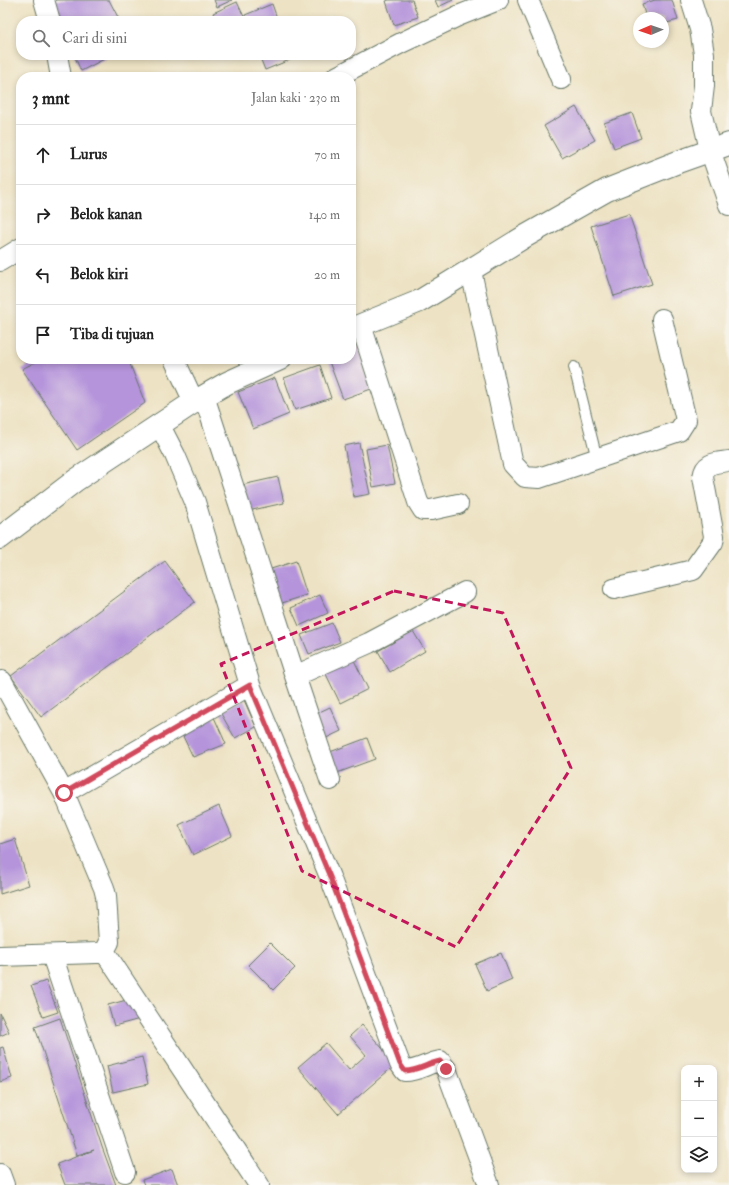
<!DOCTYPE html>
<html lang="id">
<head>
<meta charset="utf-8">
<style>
	body { margin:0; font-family:"IM FELL Double Pica",serif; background:#f6f6f6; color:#222 }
	.controls { position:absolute; right:12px; bottom:12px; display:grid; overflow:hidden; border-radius:8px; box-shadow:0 2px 6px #0003 }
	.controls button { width:36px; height:36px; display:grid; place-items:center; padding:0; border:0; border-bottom:1px solid #e0e0e0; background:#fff; color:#222; font:20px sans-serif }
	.compass { position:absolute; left:633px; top:12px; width:36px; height:36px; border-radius:50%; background:#fff; box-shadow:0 2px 6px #0003; rotate:268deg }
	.stop { position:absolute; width:12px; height:12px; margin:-9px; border:3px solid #d1495b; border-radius:50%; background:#fff }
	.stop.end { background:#d1495b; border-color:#fff; box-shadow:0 1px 4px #0008 }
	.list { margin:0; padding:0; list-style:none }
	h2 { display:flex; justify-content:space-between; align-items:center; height:52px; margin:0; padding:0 16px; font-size:17px }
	h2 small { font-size:13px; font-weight:400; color:#767676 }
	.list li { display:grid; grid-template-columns:26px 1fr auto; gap:12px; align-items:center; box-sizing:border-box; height:60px; padding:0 16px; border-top:1px solid #e0e0e0 }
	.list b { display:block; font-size:15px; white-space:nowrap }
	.list em { font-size:13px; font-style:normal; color:#767676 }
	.icon { flex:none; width:22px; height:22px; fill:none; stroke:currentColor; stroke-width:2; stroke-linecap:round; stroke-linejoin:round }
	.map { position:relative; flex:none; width:729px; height:1185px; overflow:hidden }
	.search { position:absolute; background:#fff; box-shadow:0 2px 6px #0003; left:16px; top:16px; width:340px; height:44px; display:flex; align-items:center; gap:10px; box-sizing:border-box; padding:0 14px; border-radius:16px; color:#767676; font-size:15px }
	.panel { position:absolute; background:#fff; box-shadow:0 2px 6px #0003; left:16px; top:72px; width:340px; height:292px; border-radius:16px }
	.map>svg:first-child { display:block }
	.building { fill:#b594db }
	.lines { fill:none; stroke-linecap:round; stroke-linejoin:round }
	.service-casing { stroke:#677766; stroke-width:12 }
	.minor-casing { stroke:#677766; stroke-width:22 }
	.tertiary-casing { stroke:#677766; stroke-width:24 }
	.service { stroke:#fff; stroke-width:10 }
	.minor { stroke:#fff; stroke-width:20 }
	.tertiary { stroke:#fff; stroke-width:22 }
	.route { stroke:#d1495b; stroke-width:5 }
	.marked { fill:none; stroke:#c2185b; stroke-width:3; stroke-dasharray:8 5; stroke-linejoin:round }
</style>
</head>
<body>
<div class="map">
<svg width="729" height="1185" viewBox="0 0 729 1185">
	<rect width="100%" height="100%" fill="#f7f3e8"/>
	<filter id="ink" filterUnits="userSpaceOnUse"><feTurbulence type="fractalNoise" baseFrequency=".025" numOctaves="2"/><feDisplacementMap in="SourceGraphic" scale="8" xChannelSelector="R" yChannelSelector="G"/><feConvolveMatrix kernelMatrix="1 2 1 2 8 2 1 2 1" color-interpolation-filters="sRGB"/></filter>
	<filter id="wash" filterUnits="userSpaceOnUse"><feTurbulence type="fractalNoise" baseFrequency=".012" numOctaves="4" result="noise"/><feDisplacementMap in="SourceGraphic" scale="16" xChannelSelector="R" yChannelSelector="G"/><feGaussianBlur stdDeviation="0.9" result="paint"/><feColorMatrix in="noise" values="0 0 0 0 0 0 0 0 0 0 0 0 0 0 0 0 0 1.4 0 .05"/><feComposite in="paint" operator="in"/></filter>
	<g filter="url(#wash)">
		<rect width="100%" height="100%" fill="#ede2c3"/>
		<g id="blocks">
			<path class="building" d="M52 0H109L120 21H61Z
				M214 0H232L217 7Z
				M389 0H412L418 17 394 25 386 1Z
				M435 0H453L438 7Z
				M655 0H672L678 20 663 24V18H646L642 4Z
				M237 2 246 21H216L213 13Z
				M272 4 278 21H247L245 15Z
				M74 55H112L81 71Z
				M259 55H290L292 59 265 70Z
				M576 107 595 140 562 158 544 126Z
				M632 113 641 138 614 148 604 123Z
				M629 214 652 284 614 296 591 226Z
				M356 339 374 388 343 399 328 359H351V341Z
				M41 359H128L145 403 77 450 22 369Z
				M320 365 331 398 295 410 284 378Z
				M275 378 289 414 253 429 238 392Z
				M359 443 370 494 354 497 344 446Z
				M387 445 395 483 373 487 366 449Z
				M278 477 284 503 248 511 242 485Z
				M165 561 195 602 41 717 11 676Z
				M296 561 307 595 279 604 268 570Z
				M320 595 328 613 299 626 291 608Z
				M332 623 340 642 309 654 301 635Z
				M413 631 425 651 390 672 378 651Z
				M352 656 368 689 340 703 324 670Z
				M244 700 256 727 235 738 220 712Z
				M330 707 341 731 322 740 311 716Z
				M213 715 226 744 193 757 179 728Z
				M367 738 375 759 337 773 330 752Z
				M219 806 232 836 193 855 179 825Z
				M15 839 29 885 0 894V844Z
				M270 943 295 968 273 990 248 965Z
				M501 953 512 980 487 991 475 964Z
				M46 981 58 1012 43 1017 31 986Z
				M134 998 140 1019 114 1026 108 1005Z
				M0 1013 9 1032 0 1036Z
				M60 1018 102 1147 116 1185H65L57 1164 94 1150 77 1155 35 1027Z
				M362 1025 396 1064 338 1114 298 1067 326 1043 349 1070 366 1055 350 1036Z
				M3 1047 12 1078 0 1082V1048Z
				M142 1057 148 1084 113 1092 107 1066Z
				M172 1169 178 1185H144L142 1180Z"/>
		</g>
	</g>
	<g filter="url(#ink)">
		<use href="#blocks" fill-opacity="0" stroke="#677766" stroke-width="1"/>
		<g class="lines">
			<defs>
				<path id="service" d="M574 367 597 459"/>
				<path id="minor" d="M44 0 50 21
					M528 0 561 79
					M691 0 700 29 704 54V86L701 111 710 150 729 205
					M57 55 61 77
					M336 77 403 42 458 16 498 0
					M0 261 21 248
					M471 271 513 464 525 477 539 478 679 431 686 420 662 319
					M361 325 418 502 423 510H431L458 504
					M174 359 194 402
					M204 396 295 676 330 780
					M159 424 175 455 195 502 250 685 330 877 400 1064 405 1071C418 1071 428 1063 440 1061L446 1069 489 1185
					M614 589 693 570 713 542 714 536 703 477C705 462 716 463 729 461
					M295 676 369 643 465 592
					M2 681 64 793 104 888 106 896 109 942 103 953
					M64 793 250 685
					M52 955 125 1172
					M0 956 97 953H103L108 957 259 1185
					M0 1174 4 1185"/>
				<path id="tertiary" d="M351 329 420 301 524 237 607 190 678 162 729 144
					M0 538 76 480 194 402 227 383 280 359"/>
			</defs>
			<use href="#service" class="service-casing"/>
			<use href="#minor" class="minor-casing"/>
			<use href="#tertiary" class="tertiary-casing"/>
			<use href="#service" class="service"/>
			<use href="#minor" class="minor"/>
			<use href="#tertiary" class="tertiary"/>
		</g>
	</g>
	<g class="lines" filter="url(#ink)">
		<path class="route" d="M64 793 250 685 330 877 400 1064 405 1071C418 1071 428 1063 440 1061L446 1069"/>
	</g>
	<path class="marked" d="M394 591 503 613 571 768 456 947 302 871 221 664Z"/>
</svg>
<div class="controls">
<button>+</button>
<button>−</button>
<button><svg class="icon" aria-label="layers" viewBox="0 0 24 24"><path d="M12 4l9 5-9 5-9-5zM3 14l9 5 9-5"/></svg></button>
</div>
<svg class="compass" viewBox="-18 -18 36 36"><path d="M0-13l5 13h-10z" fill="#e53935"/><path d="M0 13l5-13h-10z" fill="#767676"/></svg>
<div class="stop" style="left:64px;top:793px"></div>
<div class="stop end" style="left:446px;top:1069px"></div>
<div class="search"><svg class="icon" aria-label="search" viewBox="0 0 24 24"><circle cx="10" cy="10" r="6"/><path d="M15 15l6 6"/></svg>Cari di sini</div>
<section class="panel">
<h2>3 mnt<small>Jalan kaki · 230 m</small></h2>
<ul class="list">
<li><svg class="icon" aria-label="ahead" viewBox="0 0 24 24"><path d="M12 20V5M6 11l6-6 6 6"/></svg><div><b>Lurus</b></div><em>70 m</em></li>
<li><svg class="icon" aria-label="right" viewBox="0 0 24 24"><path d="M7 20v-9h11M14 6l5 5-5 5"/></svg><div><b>Belok kanan</b></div><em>140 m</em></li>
<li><svg class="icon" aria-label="left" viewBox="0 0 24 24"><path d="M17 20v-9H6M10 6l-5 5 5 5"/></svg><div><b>Belok kiri</b></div><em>20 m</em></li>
<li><svg class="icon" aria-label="arrive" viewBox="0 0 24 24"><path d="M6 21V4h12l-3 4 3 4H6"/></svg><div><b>Tiba di tujuan</b></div></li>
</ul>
</section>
</div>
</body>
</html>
